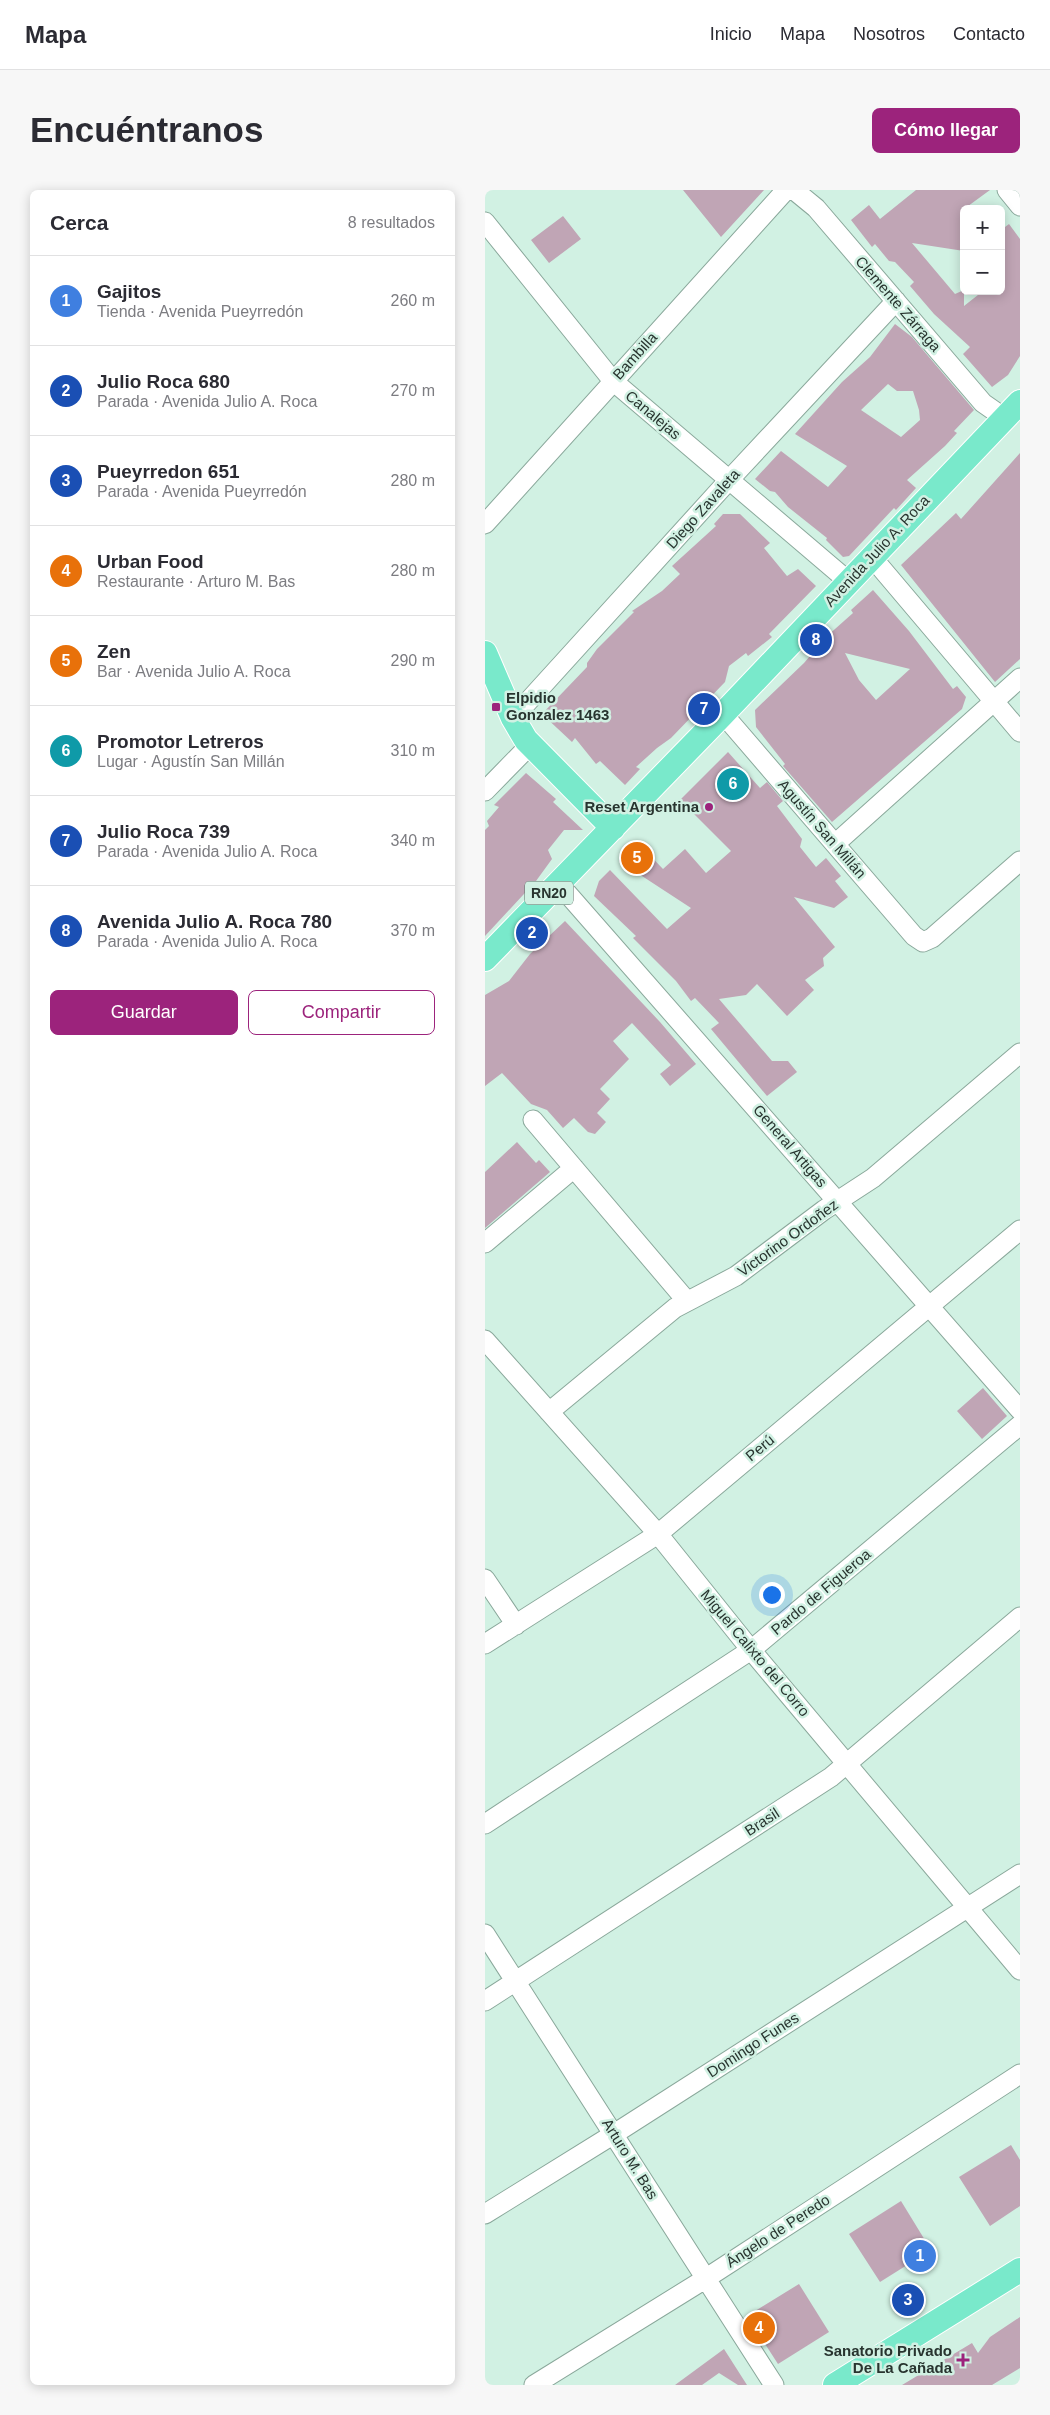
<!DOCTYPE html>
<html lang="es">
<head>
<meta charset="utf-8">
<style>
	body { margin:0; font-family:Arial,sans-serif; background:#f7f7f7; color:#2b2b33 }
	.controls { position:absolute; right:15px; top:15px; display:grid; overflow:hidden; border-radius:8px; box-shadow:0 2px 12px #0003 }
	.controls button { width:45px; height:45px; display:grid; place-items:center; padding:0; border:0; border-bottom:1px solid #e1e1e2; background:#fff; color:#2b2b33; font:25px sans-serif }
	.you { position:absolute; left:286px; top:1404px; width:18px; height:18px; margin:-12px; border:4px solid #fff; border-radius:50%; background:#1a73e8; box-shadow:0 0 0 8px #1a73e833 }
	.badge { display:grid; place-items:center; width:32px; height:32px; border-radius:50%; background:#9c237c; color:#fff; font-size:16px; font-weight:700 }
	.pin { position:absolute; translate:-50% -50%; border:2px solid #fff; box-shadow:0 1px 5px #0006 }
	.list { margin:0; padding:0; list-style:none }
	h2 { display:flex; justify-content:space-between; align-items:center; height:65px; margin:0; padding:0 20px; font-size:21px }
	h2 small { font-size:16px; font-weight:400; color:#7c7c81 }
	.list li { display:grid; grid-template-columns:32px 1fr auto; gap:15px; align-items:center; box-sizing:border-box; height:90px; padding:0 20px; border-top:1px solid #e1e1e2 }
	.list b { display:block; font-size:19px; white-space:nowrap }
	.list p { margin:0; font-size:16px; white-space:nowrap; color:#7c7c81 }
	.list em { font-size:16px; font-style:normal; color:#7c7c81 }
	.actions { display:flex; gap:10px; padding:15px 20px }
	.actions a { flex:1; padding:11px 0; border:1px solid #9c237c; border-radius:8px; text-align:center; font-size:18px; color:#9c237c }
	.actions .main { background:#9c237c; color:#fff }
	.map { position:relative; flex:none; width:535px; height:2195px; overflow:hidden; border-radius:8px }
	header { display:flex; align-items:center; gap:30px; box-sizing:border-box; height:70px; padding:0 25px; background:#fff; border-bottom:1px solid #e1e1e2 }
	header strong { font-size:24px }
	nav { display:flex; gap:28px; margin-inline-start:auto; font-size:18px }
	.intro { display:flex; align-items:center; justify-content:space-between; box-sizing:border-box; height:120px; padding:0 30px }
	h1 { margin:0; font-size:35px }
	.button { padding:12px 22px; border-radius:8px; background:#9c237c; color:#fff; font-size:18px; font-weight:700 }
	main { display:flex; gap:30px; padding:0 30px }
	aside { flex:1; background:#fff; border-radius:8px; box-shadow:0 2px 12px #0003 }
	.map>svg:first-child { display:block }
	.building { fill:#c0a5b5; fill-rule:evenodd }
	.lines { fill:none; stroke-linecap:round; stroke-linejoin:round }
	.minor-casing { stroke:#8aa89b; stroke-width:21 }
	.major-casing { stroke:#fff; stroke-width:26 }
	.minor { stroke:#fff; stroke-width:19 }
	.major { stroke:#79e9cb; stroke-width:24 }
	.poi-dot { fill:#9c237c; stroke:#d1f1e3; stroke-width:2 }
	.labels { text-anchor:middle; stroke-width:5; stroke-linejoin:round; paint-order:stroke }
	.shield { fill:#d1f1e3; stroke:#5b6d65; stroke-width:1 }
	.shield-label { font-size:14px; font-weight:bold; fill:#28342f }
	.street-label { font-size:15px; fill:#28342f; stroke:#d1f1e3 }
	.poi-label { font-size:15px; font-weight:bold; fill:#28342f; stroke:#d1f1e3; text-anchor:end }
</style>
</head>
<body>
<header>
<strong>Mapa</strong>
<nav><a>Inicio</a><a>Mapa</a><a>Nosotros</a><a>Contacto</a></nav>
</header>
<div class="intro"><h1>Encuéntranos</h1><a class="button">Cómo llegar</a></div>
<main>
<aside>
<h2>Cerca<small>8 resultados</small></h2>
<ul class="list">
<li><span class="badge" style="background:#3f7fe0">1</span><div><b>Gajitos</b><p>Tienda · Avenida Pueyrredón</p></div><em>260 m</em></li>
<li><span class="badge" style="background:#1a4fb4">2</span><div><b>Julio Roca 680</b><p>Parada · Avenida Julio A. Roca</p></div><em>270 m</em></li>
<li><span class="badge" style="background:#1a4fb4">3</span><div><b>Pueyrredon 651</b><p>Parada · Avenida Pueyrredón</p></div><em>280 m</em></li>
<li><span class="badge" style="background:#e8710a">4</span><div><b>Urban Food</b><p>Restaurante · Arturo M. Bas</p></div><em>280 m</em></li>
<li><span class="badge" style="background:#e8710a">5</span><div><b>Zen</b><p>Bar · Avenida Julio A. Roca</p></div><em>290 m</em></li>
<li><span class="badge" style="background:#0f9aa8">6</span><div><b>Promotor Letreros</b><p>Lugar · Agustín San Millán</p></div><em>310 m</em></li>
<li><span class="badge" style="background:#1a4fb4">7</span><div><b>Julio Roca 739</b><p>Parada · Avenida Julio A. Roca</p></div><em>340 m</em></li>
<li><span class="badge" style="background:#1a4fb4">8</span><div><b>Avenida Julio A. Roca 780</b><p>Parada · Avenida Julio A. Roca</p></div><em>370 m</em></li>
</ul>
<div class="actions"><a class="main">Guardar</a><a>Compartir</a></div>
</aside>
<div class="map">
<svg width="535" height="2195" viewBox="0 0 535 2195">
	<rect width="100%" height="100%" fill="#d1f1e3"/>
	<path class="building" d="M198 0H279L236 47Z
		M431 0H505L479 19V61L427 53 470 104 479 100V116L498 101H516V40L524 34 535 49V166L523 185 507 197 478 164 485 157 449 124 425 96 429 92 410 72 404 71 390 54 387 57 366 30 384 15 395 29Z
		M78 26 96 49 64 73 46 50Z
		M410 134 427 147 489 220 469 241 472 243 460 256 422 290 431 298 411 320 409 318 364 366 358 367 341 350 342 348 303 317 290 302 285 301 270 289 296 261 343 297 362 276 310 244 357 192 385 167ZM403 194 412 201H428L434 220 435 230 416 247 376 220Z
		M535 263V469L510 492 416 375 471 323 476 329Z
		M238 324H255L285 353 279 358 302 386 313 379 331 396 284 444 287 447 263 466 261 463 244 476 240 492 186 548 172 558 151 577 155 579 140 595 115 571 111 574 90 548 87 552 57 524 102 477V473L112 459 149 422 147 421 177 401 195 384 187 376 231 336 229 334Z
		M388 400 424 441 468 499 472 496 481 507 477 519 347 632 298 576 300 574 271 537 270 520 319 473 341 447 368 423 366 420ZM360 463 425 479 391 510 374 490Z
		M243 562 275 598 282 592 298 611 292 616 317 649 315 657 331 677 341 668 356 686 350 691 363 707 349 718 309 707 350 757 338 768 339 776 320 790 329 800 302 826 272 794 261 805 234 809 287 871H303L312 882 282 906 226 839 234 833 210 808 206 811 191 791 148 748 151 746 109 706 114 691 125 680 182 739 206 718 134 671 152 652 178 679 200 659 221 683 246 661 195 610Z
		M41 583 71 609 68 612 98 640H79L63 660 67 669 51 691 0 746V640L4 636 2 631 14 617 9 615Z
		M80 731 175 832 211 874 185 896 175 884 186 875 147 833 128 851 144 869 115 899 125 909 112 923 121 932 110 944 103 942 89 928 78 938 62 920 46 914 17 883 0 896V805L24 791 45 764Z
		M32 952 51 973 54 970 65 982 0 1038V982Z
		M498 1198 522 1226 497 1249 472 1221Z
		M526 1955 535 1970V2016L505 2036 474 1987Z
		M416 2011 446 2060 395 2092 364 2044Z
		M314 2094 344 2142 293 2174 262 2126Z
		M535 2127V2178L507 2195H417L487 2153 493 2163 505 2147Z
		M239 2159 262 2195H253L234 2183 217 2195H190Z"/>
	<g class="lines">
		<defs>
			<path id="minor" d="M309 0 331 18 498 213 518 227
				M522 0 535 16
				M0 32 128 191 363 391
				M0 334 301 0
				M386 366 535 542
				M238 524 429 746 438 752 447 748 535 671
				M28 528 244 290 411 111
				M0 601 45 555
				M350 654 535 488
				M74 694 535 1220
				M48 930 201 1110
				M0 1053 89 978
				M0 1150 173 1344 266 1460 535 1780
				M64 1222 190 1118 251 1086 339 1020 388 988 535 863
				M0 1389 31 1435
				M0 1454 173 1344 535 1040
				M0 1634 266 1460 535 1235
				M0 1744 289 2195
				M0 1811 346 1587 535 1427
				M0 2024 129 1944 535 1684
				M49 2195 220 2089 535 1884"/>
			<path id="major" d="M0 463 28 528 41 550 128 638
				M0 769 238 524 535 212
				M350 2195 535 2080"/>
		</defs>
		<use href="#minor" class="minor-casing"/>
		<use href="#major" class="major-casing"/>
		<use href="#minor" class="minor"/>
		<use href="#major" class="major"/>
	</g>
	<g class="poi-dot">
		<rect x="6" y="512" width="10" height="10" rx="2.5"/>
		<circle cx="224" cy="617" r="5"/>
		<path d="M475.5 2162.5h5v5h5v5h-5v5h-5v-5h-5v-5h5z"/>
	</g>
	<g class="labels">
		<rect class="shield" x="40" y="691.5" width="48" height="23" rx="4"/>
		<g class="shield-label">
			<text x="64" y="708">RN20</text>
		</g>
		<g class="street-label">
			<text transform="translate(413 114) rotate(49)" y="5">Clemente Zárraga</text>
			<text transform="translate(150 166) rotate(-48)" y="5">Bambilla</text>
			<text transform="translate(168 225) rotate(40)" y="5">Canalejas</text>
			<text transform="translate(218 319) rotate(-48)" y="5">Diego Zavaleta</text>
			<text transform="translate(392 361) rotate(-47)" y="5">Avenida Julio A. Roca</text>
			<text transform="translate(337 639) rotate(49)" y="5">Agustín San Millán</text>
			<text transform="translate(305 956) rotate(49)" y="5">General Artigas</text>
			<text transform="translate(303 1048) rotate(-36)" y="5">Victorino Ordoñez</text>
			<text transform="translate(275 1258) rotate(-40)" y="5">Perú</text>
			<text transform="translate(336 1402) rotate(-40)" y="5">Pardo de Figueroa</text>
			<text transform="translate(270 1463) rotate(50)" y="5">Miguel Calixto del Corro</text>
			<text transform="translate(277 1632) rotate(-33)" y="5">Brasil</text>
			<text transform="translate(268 1855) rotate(-33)" y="5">Domingo Funes</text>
			<text transform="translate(145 1969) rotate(58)" y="5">Arturo M. Bas</text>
			<text transform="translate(293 2041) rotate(-33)" y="5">Ángelo de Peredo</text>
		</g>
		<g class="poi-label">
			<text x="21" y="513" text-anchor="start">Elpidio<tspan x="21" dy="17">Gonzalez 1463</tspan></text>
			<text x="214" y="622">Reset Argentina</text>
			<text x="467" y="2166">Sanatorio Privado<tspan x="467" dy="17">De La Cañada</tspan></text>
		</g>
	</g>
</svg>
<div class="controls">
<button>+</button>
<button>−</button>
</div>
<div class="you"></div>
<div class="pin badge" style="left:435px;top:2066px;background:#3f7fe0">1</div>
<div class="pin badge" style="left:47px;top:743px;background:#1a4fb4">2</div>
<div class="pin badge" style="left:423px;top:2110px;background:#1a4fb4">3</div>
<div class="pin badge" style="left:274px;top:2138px;background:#e8710a">4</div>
<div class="pin badge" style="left:152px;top:668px;background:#e8710a">5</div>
<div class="pin badge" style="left:248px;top:594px;background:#0f9aa8">6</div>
<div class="pin badge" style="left:219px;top:519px;background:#1a4fb4">7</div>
<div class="pin badge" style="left:331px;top:450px;background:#1a4fb4">8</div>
</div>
</main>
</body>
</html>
